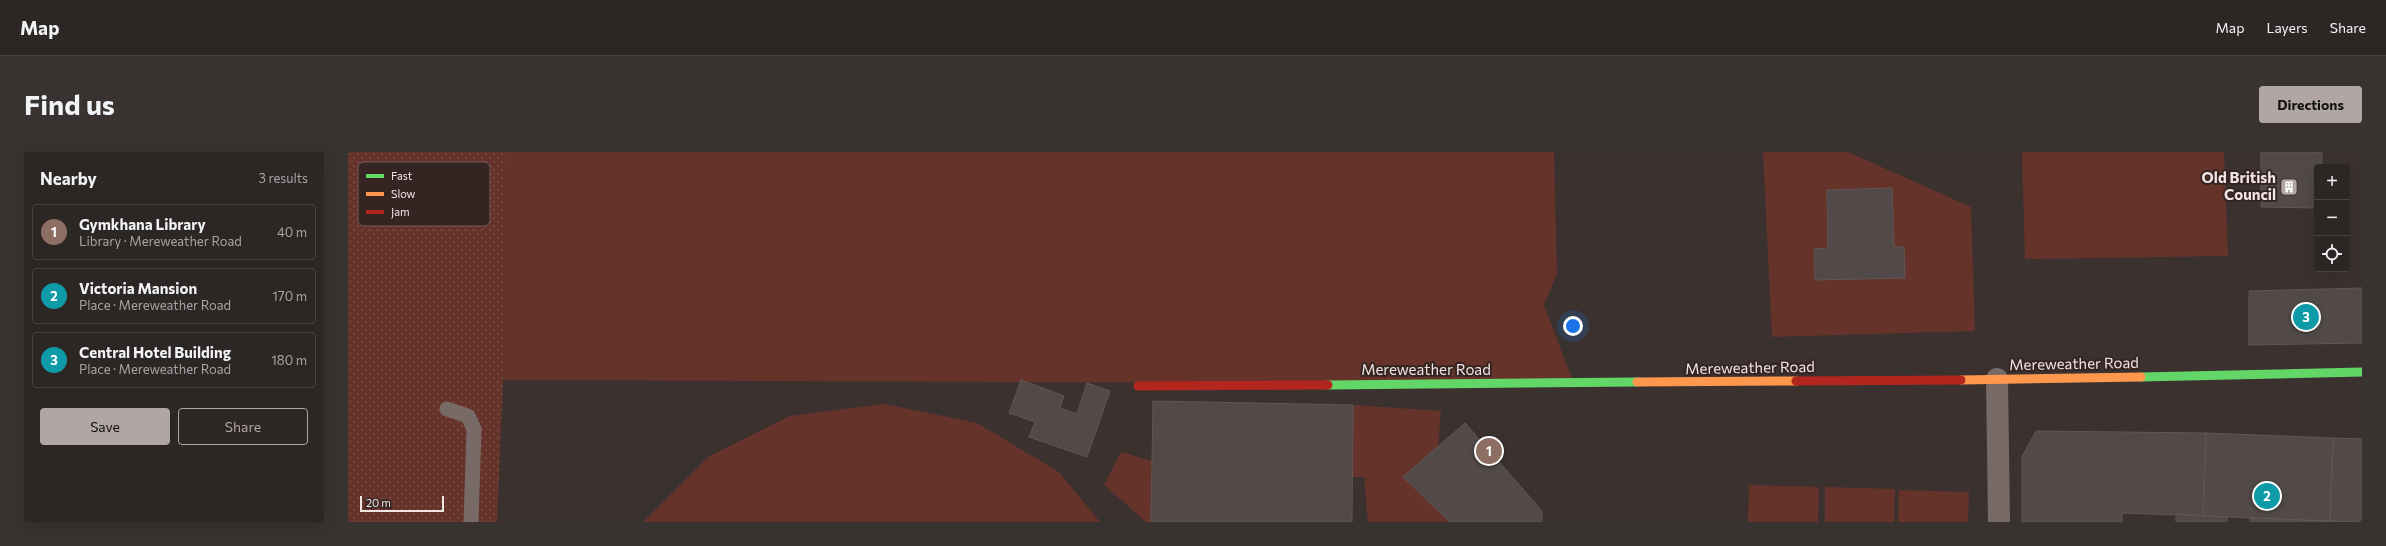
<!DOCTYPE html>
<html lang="en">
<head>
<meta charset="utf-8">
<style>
	body { margin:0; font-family:Commissioner,sans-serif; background:#383231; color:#f1f3f6 }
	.controls { position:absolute; right:12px; top:12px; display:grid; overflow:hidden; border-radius:4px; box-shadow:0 4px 16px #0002 }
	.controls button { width:36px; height:36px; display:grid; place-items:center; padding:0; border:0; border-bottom:1px solid #484341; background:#2c2624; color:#f1f3f6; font:20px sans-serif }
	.scale { position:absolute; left:12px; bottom:10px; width:84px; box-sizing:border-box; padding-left:4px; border:2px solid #f0e5e3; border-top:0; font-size:11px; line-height:14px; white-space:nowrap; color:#f0e5e3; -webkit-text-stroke:3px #352522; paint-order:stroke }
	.you { position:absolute; left:1225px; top:174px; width:14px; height:14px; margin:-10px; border:3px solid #fff; border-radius:50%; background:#1a73e8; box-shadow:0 0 0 6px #1a73e833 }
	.badge { display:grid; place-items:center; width:26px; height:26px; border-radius:50%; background:#b1a6a4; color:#fff; font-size:13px; font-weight:700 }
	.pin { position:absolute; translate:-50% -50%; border:2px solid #fff; box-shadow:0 1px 4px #0006 }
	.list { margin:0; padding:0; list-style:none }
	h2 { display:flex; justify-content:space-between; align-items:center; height:52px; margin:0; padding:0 16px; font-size:17px }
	h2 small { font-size:13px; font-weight:400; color:#a6a5a6 }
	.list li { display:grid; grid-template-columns:26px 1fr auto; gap:12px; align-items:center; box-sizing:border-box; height:56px; margin:0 8px 8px; padding:0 8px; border:1px solid #484341; border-radius:4px }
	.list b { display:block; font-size:15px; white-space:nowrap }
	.list p { margin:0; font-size:13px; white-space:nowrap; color:#a6a5a6 }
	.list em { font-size:13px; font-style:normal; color:#a6a5a6 }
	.actions { display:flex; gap:8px; padding:12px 16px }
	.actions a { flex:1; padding:9px 0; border:1px solid #b1a6a4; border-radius:4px; text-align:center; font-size:14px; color:#b1a6a4 }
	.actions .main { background:#b1a6a4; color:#111 }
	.icon { flex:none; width:22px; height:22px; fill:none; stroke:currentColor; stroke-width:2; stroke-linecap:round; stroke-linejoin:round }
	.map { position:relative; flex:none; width:2014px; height:370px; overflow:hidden; border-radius:4px }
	header { display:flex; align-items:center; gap:24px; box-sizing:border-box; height:56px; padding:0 20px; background:#2c2624; border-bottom:1px solid #484341 }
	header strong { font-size:19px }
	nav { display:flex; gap:22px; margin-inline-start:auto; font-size:14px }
	.intro { display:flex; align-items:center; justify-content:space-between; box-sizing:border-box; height:96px; padding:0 24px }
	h1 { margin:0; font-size:28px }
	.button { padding:10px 18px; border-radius:4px; background:#b1a6a4; color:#111; font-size:14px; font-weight:700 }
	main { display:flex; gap:24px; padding:0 24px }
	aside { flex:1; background:#2c2624; border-radius:4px; box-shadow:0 4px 16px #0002 }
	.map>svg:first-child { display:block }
	.green { fill:#65332a }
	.park { fill:url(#park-dots) }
	.building { fill:#514a48; stroke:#5f5755 }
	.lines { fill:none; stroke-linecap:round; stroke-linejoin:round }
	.lane { stroke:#776a67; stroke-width:15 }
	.street { stroke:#776a67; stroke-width:22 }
	.fast { stroke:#63d668; stroke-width:9 }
	.slow { stroke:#ff974d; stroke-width:9 }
	.jam { stroke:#b3261e; stroke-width:9 }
	.labels { text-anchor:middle; stroke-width:4; stroke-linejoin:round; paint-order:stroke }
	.poi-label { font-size:15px; font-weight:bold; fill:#f0e5e3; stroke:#352522; text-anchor:end }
	.street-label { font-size:15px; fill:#f0e5e3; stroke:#352522 }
	.key { fill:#352522; stroke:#6d5f5c; stroke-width:1 }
	.key-label { font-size:11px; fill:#f0e5e3 }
</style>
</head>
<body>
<header>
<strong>Map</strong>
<nav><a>Map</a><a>Layers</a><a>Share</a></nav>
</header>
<div class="intro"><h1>Find us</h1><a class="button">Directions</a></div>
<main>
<aside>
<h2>Nearby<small>3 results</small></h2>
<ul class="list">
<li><span class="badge" style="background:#8d6e63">1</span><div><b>Gymkhana Library</b><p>Library · Mereweather Road</p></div><em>40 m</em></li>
<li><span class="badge" style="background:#0f9aa8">2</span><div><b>Victoria Mansion</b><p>Place · Mereweather Road</p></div><em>170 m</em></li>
<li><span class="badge" style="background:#0f9aa8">3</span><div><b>Central Hotel Building</b><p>Place · Mereweather Road</p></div><em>180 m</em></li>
</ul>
<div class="actions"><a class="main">Save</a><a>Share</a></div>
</aside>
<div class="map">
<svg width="2014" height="370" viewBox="0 0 2014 370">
	<defs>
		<pattern id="park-dots" width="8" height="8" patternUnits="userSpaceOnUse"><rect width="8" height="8" fill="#65332a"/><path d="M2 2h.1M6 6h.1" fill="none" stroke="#7b5049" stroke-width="1.8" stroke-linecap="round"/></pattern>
	</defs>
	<rect width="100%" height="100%" fill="#3b3230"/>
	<path class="green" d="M158 0H1206L1209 121 1196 153 1226 232 155 228Z
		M1415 0H1500L1623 55 1627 179 1424 185Z
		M1674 0H1876L1880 104 1677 107Z
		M536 252 629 271 711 320 752 370H295L360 305 442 264Z
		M1005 253 1093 259 1090 295 1055 325 1102 370H1020L1016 325H1004Z
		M773 300 804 309 803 370H798L756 333Z
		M1401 333 1471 335 1470 370H1400Z
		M1477 335 1547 337 1546 370H1477Z
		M1551 338 1621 340 1620 370H1550Z"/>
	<path class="park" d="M0 0H158L155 228 149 370H0Z"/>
	<path class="building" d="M1913 0H1974V14L1986 15H1969V56L1913 55Z
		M1544 36 1546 95H1556L1557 126 1467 128 1466 97 1480 96 1479 38Z
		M2014 136V191L1901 193V139Z
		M673 228 716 244 712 256 729 262 739 231 762 239 739 305 681 285 687 270 661 261Z
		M805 249 1005 253 1004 370H803Z
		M1117 271 1194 359V370H1102L1055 325Z
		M1688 279 1858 281 1855 364 1774 361V370H1674V305Z
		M1858 281 1985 286 1982 369 1855 364Z
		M1985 286 2014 287V370L1982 369Z
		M1828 362 1879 365V370H1828Z
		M1902 366 1982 369 1992 370H1902Z"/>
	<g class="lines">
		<path class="lane" d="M99 257 120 264 126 277 123 370"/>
		<path class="street" d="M1649 227 1651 370"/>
		<path class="fast" d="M1793 225 2014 220
			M980 233 1289 230"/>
		<path class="slow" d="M1613 228 1793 225
			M1289 230 1448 229"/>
		<path class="jam" d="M1448 229 1613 228
			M790 234 980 233"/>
	</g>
	<defs>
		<symbol id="building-square" viewBox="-11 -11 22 22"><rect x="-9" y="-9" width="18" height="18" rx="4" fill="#b1a6a4" stroke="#352522"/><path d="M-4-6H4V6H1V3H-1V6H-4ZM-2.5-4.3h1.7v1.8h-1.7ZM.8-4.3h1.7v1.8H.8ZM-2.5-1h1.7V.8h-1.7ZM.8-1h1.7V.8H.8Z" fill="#fff"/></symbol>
	</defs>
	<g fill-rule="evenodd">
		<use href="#building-square" x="1931" y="25" width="20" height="20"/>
	</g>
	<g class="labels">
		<g class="poi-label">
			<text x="1928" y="31">Old British<tspan x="1928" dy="17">Council</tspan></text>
		</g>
		<g class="street-label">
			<text transform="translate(1726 212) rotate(-1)" y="5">Mereweather Road</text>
			<text transform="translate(1402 216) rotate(-1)" y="5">Mereweather Road</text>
			<text x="1078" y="223">Mereweather Road</text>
		</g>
	</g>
	<rect x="10" y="10" width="132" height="64" rx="6" class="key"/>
	<rect x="18" y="22" width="18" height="4" fill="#63d668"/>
	<rect x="18" y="40" width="18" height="4" fill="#ff974d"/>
	<rect x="18" y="58" width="18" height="4" fill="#b3261e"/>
	<g class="key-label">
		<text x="43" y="28">Fast</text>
		<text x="43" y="46">Slow</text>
		<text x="43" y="64">Jam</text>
	</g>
</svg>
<div class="controls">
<button>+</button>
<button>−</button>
<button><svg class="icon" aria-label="locate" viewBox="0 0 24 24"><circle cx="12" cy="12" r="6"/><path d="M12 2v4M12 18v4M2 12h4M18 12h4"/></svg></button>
</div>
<div class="scale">20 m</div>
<div class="you"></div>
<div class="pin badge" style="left:1141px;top:299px;background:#8d6e63">1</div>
<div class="pin badge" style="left:1919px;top:344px;background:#0f9aa8">2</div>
<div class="pin badge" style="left:1958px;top:165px;background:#0f9aa8">3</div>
</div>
</main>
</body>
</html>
